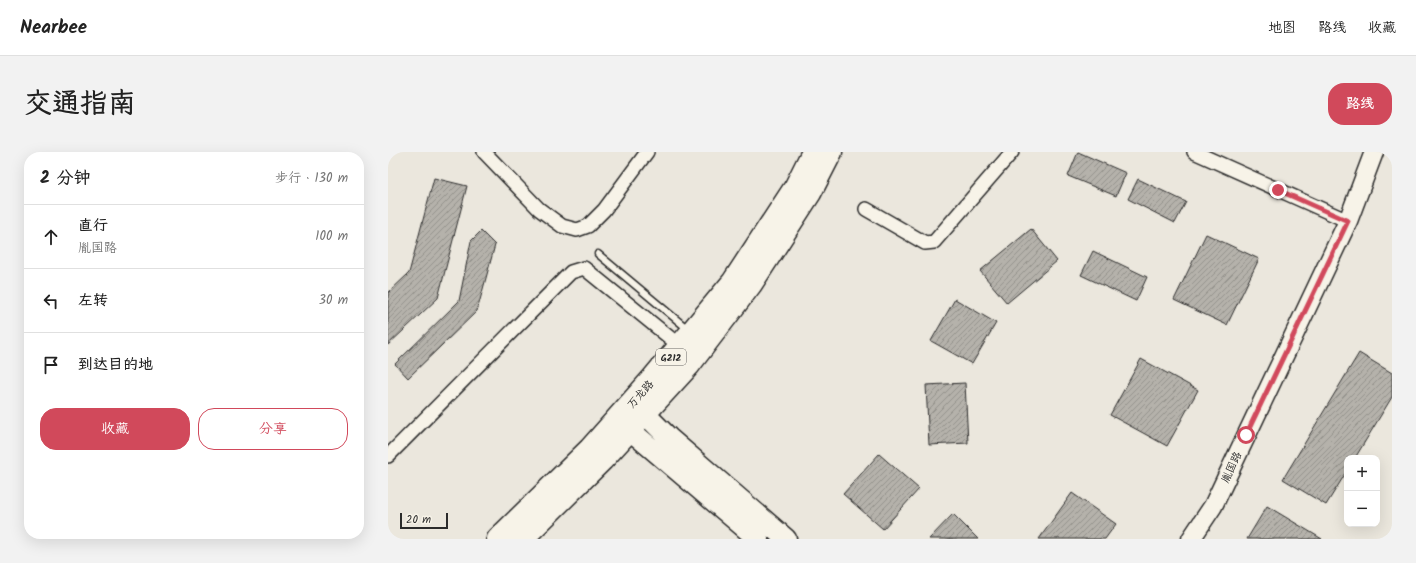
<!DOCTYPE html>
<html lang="zh">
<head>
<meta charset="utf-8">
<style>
	body { margin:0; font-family:Kalam,"LXGW WenKai TC",sans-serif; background:#f2f2f2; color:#222 }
	.controls { position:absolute; right:12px; bottom:12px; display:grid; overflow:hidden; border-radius:8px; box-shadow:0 4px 16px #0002 }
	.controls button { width:36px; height:36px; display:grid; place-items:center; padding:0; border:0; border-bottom:1px solid #e0e0e0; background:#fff; color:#222; font:20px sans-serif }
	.scale { position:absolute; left:12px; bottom:10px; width:48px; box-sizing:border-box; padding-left:4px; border:2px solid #2b2b2b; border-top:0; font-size:11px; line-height:14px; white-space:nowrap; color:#2b2b2b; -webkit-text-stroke:3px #f7f3e8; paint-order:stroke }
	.stop { position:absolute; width:12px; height:12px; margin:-9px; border:3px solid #d1495b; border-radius:50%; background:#fff }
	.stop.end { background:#d1495b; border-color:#fff; box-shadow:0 1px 4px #0008 }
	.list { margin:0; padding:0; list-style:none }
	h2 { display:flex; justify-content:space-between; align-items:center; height:52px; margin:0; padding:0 16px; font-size:17px }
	h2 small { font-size:13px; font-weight:400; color:#767676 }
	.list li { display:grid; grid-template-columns:26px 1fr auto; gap:12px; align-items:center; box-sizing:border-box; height:64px; padding:0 16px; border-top:1px solid #e0e0e0 }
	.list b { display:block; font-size:15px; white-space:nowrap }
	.list p { margin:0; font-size:13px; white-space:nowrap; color:#767676 }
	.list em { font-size:13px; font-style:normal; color:#767676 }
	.actions { display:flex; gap:8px; padding:12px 16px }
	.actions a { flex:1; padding:9px 0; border:1px solid #d1495b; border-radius:16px; text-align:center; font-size:14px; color:#d1495b }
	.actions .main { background:#d1495b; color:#fff }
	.icon { flex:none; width:22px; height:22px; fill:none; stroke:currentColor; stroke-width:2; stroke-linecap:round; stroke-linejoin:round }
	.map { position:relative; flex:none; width:1004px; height:387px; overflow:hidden; border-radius:16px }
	header { display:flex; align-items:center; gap:24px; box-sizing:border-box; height:56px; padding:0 20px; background:#fff; border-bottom:1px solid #e0e0e0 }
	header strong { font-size:19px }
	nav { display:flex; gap:22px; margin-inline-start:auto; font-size:14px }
	.intro { display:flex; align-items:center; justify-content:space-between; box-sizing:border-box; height:96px; padding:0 24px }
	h1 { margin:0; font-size:28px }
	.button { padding:10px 18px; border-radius:16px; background:#d1495b; color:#fff; font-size:14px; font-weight:700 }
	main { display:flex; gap:24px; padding:0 24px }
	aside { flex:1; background:#fff; border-radius:16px; box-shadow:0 4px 16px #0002 }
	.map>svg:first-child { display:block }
	.building { fill:url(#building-hatch); stroke:#2b2b2b }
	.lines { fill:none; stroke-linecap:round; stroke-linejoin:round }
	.lane-casing { stroke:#2b2b2b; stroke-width:9 }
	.street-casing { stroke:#2b2b2b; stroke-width:16 }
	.secondary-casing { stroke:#2b2b2b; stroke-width:21 }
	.primary-casing { stroke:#2b2b2b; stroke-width:23 }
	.highway-casing { stroke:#2b2b2b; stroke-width:25 }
	.lane { stroke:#f7f3e8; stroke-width:6 }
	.street { stroke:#f7f3e8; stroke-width:13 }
	.secondary { stroke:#f7f3e8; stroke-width:18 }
	.primary { stroke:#f7f3e8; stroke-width:20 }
	.highway { stroke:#f7f3e8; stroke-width:22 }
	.route { stroke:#d1495b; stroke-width:5 }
	.labels { text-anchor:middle; stroke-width:3; stroke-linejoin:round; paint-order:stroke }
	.shield { fill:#f7f3e8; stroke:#686764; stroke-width:1 }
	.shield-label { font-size:10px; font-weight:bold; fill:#2b2b2b }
	.street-label { font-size:11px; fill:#2b2b2b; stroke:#f7f3e8 }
</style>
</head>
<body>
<header>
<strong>Nearbee</strong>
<nav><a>地图</a><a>路线</a><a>收藏</a></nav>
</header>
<div class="intro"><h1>交通指南</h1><a class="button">路线</a></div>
<main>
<aside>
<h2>2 分钟<small>步行 · 130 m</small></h2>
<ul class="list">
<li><svg class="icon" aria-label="ahead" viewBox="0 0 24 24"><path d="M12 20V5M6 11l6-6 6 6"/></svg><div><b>直行</b><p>胤国路</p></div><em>100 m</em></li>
<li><svg class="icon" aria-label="left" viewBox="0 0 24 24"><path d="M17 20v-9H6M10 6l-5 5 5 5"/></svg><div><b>左转</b></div><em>30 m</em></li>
<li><svg class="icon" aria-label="arrive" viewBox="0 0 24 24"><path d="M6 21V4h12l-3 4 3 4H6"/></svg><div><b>到达目的地</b></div></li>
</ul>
<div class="actions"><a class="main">收藏</a><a>分享</a></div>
</aside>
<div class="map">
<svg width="1004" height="387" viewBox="0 0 1004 387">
	<defs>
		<pattern id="building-hatch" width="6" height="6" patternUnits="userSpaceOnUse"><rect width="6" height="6" fill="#b5b2ab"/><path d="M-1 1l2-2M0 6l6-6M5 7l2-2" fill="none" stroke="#93918b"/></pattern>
	</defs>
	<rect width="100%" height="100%" fill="#ebe7dd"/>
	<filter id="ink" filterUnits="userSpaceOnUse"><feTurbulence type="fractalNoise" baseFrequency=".025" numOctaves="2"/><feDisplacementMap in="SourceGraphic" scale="8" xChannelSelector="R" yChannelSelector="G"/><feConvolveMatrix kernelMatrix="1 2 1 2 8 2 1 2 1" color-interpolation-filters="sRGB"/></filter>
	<g filter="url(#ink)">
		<path class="building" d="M690 0 738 21 728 44 680 24Z
			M46 26 79 34 50 146 0 193V141L21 121Z
			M750 27 798 50 787 71 740 47Z
			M643 77 669 109 619 151 592 119Z
			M93 79 107 93 89 159 20 226 7 212 71 149 83 89Z
			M818 82 871 107 839 173 786 148Z
			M705 99 759 125 748 149 693 123Z
			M567 147 608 171 584 212 543 189Z
			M971 201 1004 221V245L967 306H959V319L938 353 895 327Z
			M753 207 810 238 779 294 722 263Z
			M577 231 580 291 541 293 538 233Z
			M491 302 531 337 495 377 455 342Z
			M684 341 728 372 717 387H651Z
			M879 354 934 387H859Z
			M565 362 590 387H541Z"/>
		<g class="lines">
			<defs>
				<path id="lane" d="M210 102 301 178"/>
				<path id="street" d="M96 0 151 57 174 74 189 78 200 74 216 58 259 0
					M806 0 960 69
					M478 57 537 91 546 90 624 0
					M0 304 183 120 196 116 292 194"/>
				<path id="secondary" d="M803 387 825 354 960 69 986 0"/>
				<path id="primary" d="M246 251 281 286 398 387
					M229 267 370 387"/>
				<path id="highway" d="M110 387 202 297 265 226 345 130 408 34 425 0
					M134 387 214 308 301 213 363 132 422 41 443 0"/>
			</defs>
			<use href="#lane" class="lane-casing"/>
			<use href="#street" class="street-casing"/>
			<use href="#secondary" class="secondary-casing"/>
			<use href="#primary" class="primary-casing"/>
			<use href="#highway" class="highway-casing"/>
			<use href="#lane" class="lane"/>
			<use href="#street" class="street"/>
			<use href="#secondary" class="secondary"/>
			<use href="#primary" class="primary"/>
			<use href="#highway" class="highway"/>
		</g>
	</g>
	<g class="lines" filter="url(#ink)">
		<path class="route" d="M858 283 960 69 890 38"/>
	</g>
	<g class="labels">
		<rect class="shield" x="268" y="197" width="30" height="16" rx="3"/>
		<g class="shield-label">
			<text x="283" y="209">G212</text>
		</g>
		<g class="street-label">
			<text transform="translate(252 242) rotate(-48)" y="4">万龙路</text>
			<text transform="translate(843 315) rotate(-65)" y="4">胤国路</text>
		</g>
	</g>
</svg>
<div class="controls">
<button>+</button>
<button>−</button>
</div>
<div class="scale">20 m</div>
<div class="stop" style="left:858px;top:283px"></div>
<div class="stop end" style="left:890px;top:38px"></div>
</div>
</main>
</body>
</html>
